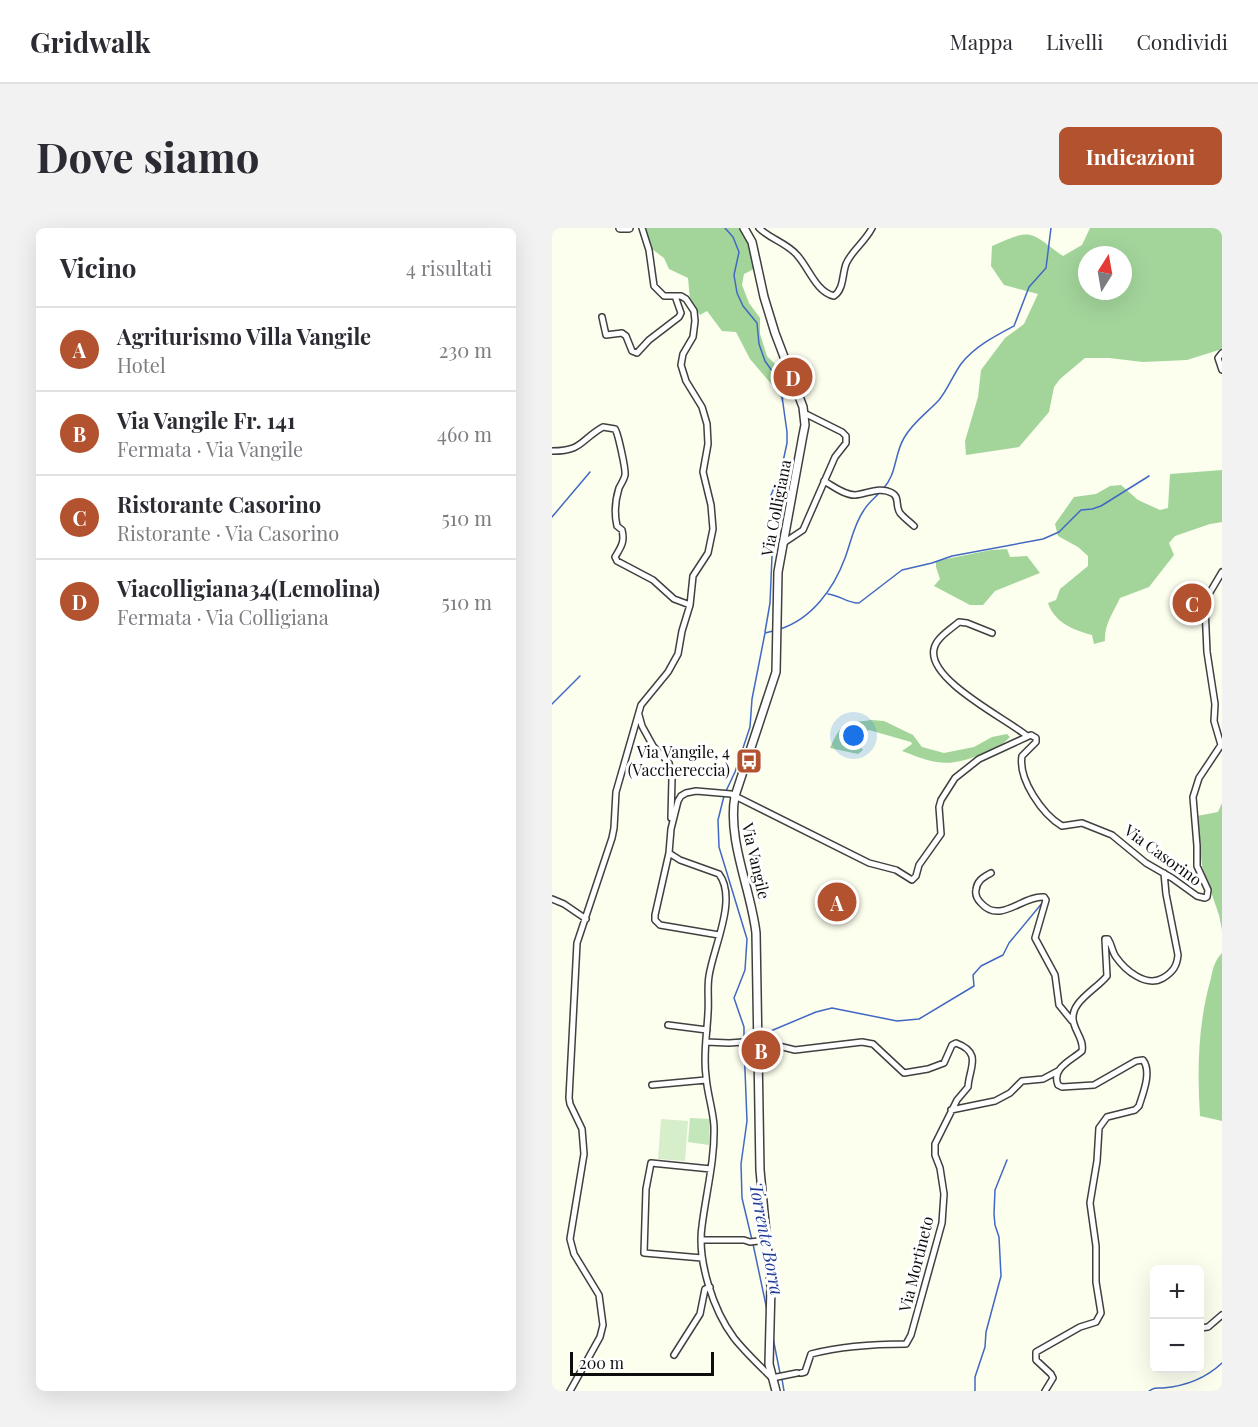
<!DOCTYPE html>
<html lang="it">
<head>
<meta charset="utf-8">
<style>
	body { margin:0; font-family:"Playfair Display",serif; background:#f2f2f3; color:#2b2b33 }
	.controls { position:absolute; right:18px; bottom:18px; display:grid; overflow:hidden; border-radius:9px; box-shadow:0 6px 24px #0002 }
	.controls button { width:54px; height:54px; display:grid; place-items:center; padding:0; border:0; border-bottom:2px solid #e1e1e2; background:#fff; color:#2b2b33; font:30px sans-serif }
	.compass { position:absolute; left:526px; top:18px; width:54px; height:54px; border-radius:50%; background:#fff; box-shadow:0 6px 24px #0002; rotate:11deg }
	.scale { position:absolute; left:18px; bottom:15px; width:144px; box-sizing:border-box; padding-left:6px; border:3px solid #0d0d0d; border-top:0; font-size:16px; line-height:21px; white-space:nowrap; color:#0d0d0d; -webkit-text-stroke:4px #fff; paint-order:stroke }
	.you { position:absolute; left:302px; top:508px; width:21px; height:21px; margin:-15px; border:4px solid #fff; border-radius:50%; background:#1a73e8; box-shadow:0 0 0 9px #1a73e833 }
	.badge { display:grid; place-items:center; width:39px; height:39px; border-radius:50%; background:#b3522f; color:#fff; font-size:20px; font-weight:700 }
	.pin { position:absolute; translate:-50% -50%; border:3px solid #fff; box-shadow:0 2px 6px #0006 }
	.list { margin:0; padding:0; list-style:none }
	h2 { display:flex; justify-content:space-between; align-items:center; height:78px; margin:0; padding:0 24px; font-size:26px }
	h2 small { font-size:20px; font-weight:400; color:#7c7c81 }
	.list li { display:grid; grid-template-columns:39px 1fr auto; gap:18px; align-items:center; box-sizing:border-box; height:84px; padding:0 24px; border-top:2px solid #e1e1e2 }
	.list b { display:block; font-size:22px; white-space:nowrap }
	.list p { margin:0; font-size:20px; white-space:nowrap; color:#7c7c81 }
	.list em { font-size:20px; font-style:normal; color:#7c7c81 }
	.map { position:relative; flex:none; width:670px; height:1163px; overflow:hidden; border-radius:9px }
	header { display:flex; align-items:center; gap:36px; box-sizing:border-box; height:84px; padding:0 30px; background:#fff; border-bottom:2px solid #e1e1e2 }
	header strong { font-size:28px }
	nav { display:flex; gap:33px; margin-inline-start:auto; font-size:21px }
	.intro { display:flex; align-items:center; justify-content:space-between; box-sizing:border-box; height:144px; padding:0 36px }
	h1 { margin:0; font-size:42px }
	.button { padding:15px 27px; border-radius:9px; background:#b3522f; color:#fff; font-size:21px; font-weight:700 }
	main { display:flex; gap:36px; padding:0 36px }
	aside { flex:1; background:#fff; border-radius:9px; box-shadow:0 6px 24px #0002 }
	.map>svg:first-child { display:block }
	.green { fill:#c3e6ba }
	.forest { fill:#a3d59b; fill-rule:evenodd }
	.pitch { fill:#d7eecb }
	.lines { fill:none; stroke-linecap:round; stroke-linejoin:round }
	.stream { stroke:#4268c3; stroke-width:1.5 }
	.minor-casing { stroke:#404040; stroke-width:8 }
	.tertiary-casing { stroke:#404040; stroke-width:10 }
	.minor { stroke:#fff; stroke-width:5 }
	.tertiary { stroke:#fff; stroke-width:7 }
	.labels { text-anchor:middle; stroke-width:6; stroke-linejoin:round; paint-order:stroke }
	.street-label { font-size:16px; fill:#0d0d0d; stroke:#fff }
	.poi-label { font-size:16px; fill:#0d0d0d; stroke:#fff; text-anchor:end }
	.water-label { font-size:18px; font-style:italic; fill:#1f3d96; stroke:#fff }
</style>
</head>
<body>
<header>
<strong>Gridwalk</strong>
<nav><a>Mappa</a><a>Livelli</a><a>Condividi</a></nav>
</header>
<div class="intro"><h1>Dove siamo</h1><a class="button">Indicazioni</a></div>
<main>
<aside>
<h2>Vicino<small>4 risultati</small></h2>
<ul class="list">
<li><span class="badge">A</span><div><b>Agriturismo Villa Vangile</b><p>Hotel</p></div><em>230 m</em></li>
<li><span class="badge">B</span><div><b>Via Vangile Fr. 141</b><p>Fermata · Via Vangile</p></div><em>460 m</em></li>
<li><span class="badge">C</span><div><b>Ristorante Casorino</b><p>Ristorante · Via Casorino</p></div><em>510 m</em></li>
<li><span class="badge">D</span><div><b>Viacolligiana34(Lemolina)</b><p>Fermata · Via Colligiana</p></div><em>510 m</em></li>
</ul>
</aside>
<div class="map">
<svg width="670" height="1163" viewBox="0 0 670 1163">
	<rect width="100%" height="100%" fill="#fcfeee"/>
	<path class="green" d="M138 890 158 891 157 917 136 914Z"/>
	<path class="forest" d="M93 0H187L196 14 202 41 192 46 190 57 197 75 208 90V106L215 128 229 142 236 163 230 174 227 165 198 131 184 104 170 103 155 83 148 87 138 72 136 50 117 41 112 30 100 21Z
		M538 0H670V121L635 132 591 134 557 130H533L508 151 502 159 497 184 467 219 414 227 413 213 426 169 429 142 453 110 472 96 486 66 452 57 439 38 440 18C481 0 476 3 511 28L530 17ZM535 27H571V63H535Z
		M670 242V294L658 296 623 308 617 315 622 327 597 359 568 370C561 385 552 397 553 413L542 416 540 407C521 402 502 394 496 375L504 372 508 361 536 338V328L526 319 506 308 503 296 522 269 544 266 558 258 569 257 586 272 608 282 616 280 618 246Z
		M455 321 458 329 475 328 488 345 443 363 431 377H418L382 358 388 351 384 339V333L439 322Z
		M319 492 332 493 361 507 370 519 392 525 422 519 440 509 455 506 458 509C450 518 441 521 430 526 395 540 384 536 350 523L360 516 359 514 317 502 308 508 306 515 311 522 306 526 278 520C290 494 291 496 319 492Z
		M670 575V702L667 687 650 638 645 588 666 584Z
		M670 725V893L648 888C645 842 646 795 659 750 661 740 663 732 670 725Z"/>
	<path class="pitch" d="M109 891 136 893 133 933 106 931Z"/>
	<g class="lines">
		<path class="stream" d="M173 0 181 9 187 24 182 47 185 65 191 78 205 95 207 116 213 133 228 154 235 204V215L229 243 219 267 226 297 220 328 218 375 213 404
			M331 261C345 246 342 227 352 210 361 194 375 185 387 172 396 161 401 147 409 136 422 119 443 108 462 98L477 59 494 40 499 0
			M0 289 38 244
			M276 366C287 367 297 376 307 375L350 342 380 335 400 328 491 311 507 304 529 282 540 281 549 278 597 248
			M228 401C260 391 282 360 293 330 299 314 302 296 312 282 316 275 323 270 328 264
			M0 476 28 448
			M174 563 183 544 198 499 200 471 213 405 221 403
			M172 568 166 592 167 619 195 711 193 742 182 770 192 799V812
			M209 807 264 784 280 780 345 793 367 791 422 758 421 747 429 738 451 727 457 715 491 674
			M192 812 202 809
			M192 817 195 893 189 936 190 970 200 1012
			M201 1016 215 1082
			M221 1110 228 1145
			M230 1151 232 1163
			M423 1163V1149L433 1119 434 1104 449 1048 447 1009 443 997 442 986 443 962 455 932
			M597 1163C603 1159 605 1160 611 1160 634 1158 654 1150 670 1135"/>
		<defs>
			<path id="minor" d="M207 0C218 11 235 15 245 27 257 40 264 64 282 68 292 61 290 47 294 36 300 22 313 14 320 0
				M50 89 54 107 70 105 74 108 80 123 85 125 97 112 127 89 129 85 123 68
				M670 125 666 130 670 142
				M0 223C31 223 28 212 51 199L63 201C66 205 74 242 73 247 72 252 69 256 67 260 63 273 62 285 65 298L70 302C73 314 69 319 63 329L65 333 101 352 122 371 138 377
				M272 253C281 258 292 267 303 267 315 266 328 258 340 265 348 269 343 278 348 285 352 290 358 294 362 298
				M230 316 251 302 283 229 294 215V208L290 204 252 185
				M440 405 415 395 407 394C399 401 384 410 382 421 375 452 455 491 475 508
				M87 487 90 498 101 518 117 535 120 550 119 590
				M117 625 103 687V692L108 697 167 707
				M439 645C432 649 425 652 424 662 423 667 426 672 429 675 448 697 471 667 492 669L494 672 483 710 503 747 507 777 520 793
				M0 671 12 676 34 691
				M116 797 155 802
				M154 814 177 815 206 813 243 822 310 814 321 816 352 845 376 841 392 835 400 817 404 815C431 825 417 840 416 859L405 872 383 916V927L388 940 392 966 390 995 359 1107 354 1116C322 1116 290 1118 259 1126L253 1144 249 1145
				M100 857 154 852
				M399 882 443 873 458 865 470 853 491 851 506 843
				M149 1012H192L198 1014 215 1012
				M150 1030 92 1025 94 961 99 935 159 941
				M648 1100 656 1099 670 1087
				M122 1127 148 1086 153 1061 158 1059
				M245 1145 220 1150C207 1137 193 1124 182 1110 161 1082 145 1032 150 998 154 965 163 932 162 898 161 881 155 865 154 848 151 827 155 806 156 785 157 772 155 760 157 748 161 720 186 671 167 646L128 632 117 625 119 601 126 573 129 568 134 565 144 563 179 566 317 635 344 642 360 652 364 648 367 637 389 606 387 579 389 572 403 550 427 531 479 507 484 510V514L470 528C466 551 490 586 510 598L530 595 560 607 594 635 620 650 645 668 653 670 655 669 656 662 645 638V618L641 569 647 550 669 517 662 493 663 476 655 424 653 379 654 371 670 344
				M18 1163 48 1109 51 1097 47 1067 22 1026 18 1011 32 926 30 901 18 876 17 870 25 715 60 610 62 600 64 564 89 477 116 444 126 426 130 403 138 377 141 348 156 325 161 301 159 277 151 244 156 216 155 196 150 179 134 153 129 137 131 126 141 109 143 93 142 83 134 71 129 68H112L102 58 97 22 90 0
				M493 1163 501 1150 499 1146 484 1132V1124L528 1099 544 1094 549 1085 544 1054V1018L538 975 545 933 547 900 555 889 583 882 587 878C591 865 600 844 591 832L584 833 542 857 510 859 506 857C499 840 520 832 530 823 532 813 525 806 522 796 515 775 544 762 555 748L553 711H556C560 717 560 724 564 729 573 742 594 760 611 750 621 744 625 738 626 727L614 666 612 645"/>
			<path id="tertiary" d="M68 0H77
				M192 0 200 14 212 69 223 105 251 179 253 197 251 207 226 344 224 444 183 568C175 612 199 661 204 705L208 942 219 1058 217 1136 224 1163"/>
		</defs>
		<use href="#minor" class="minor-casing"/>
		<use href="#tertiary" class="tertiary-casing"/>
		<use href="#minor" class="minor"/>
		<use href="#tertiary" class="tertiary"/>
	</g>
	<defs>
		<symbol id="bus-square" viewBox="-11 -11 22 22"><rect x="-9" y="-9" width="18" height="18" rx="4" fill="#b3522f" stroke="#fff"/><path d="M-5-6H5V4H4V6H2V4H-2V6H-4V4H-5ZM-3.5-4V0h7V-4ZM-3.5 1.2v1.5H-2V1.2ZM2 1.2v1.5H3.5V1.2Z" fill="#fff"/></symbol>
	</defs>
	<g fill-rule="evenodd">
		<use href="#bus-square" x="182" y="518" width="30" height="30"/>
	</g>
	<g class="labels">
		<g class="street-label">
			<text transform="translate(224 280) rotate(-79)" y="6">Via Colligiana</text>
			<text transform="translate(611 627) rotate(36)" y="6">Via Casorino</text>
			<text transform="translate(204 633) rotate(77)" y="6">Via Vangile</text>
			<text transform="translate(364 1036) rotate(-76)" y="6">Via Mortineto</text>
		</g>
		<g class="poi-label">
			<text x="178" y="530">Via Vangile, 4<tspan x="178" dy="18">(Vacchereccia)</tspan></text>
		</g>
		<g class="water-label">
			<text transform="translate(214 1011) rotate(79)" y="6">Torrente Borra</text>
		</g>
	</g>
</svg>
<div class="controls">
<button>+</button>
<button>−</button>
</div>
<svg class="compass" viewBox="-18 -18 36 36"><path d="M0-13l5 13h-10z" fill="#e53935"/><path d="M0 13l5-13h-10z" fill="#7c7c81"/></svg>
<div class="scale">200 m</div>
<div class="you"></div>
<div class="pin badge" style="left:285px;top:674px">A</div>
<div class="pin badge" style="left:209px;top:822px">B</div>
<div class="pin badge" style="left:640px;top:375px">C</div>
<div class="pin badge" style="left:241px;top:149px">D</div>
</div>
</main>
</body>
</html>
